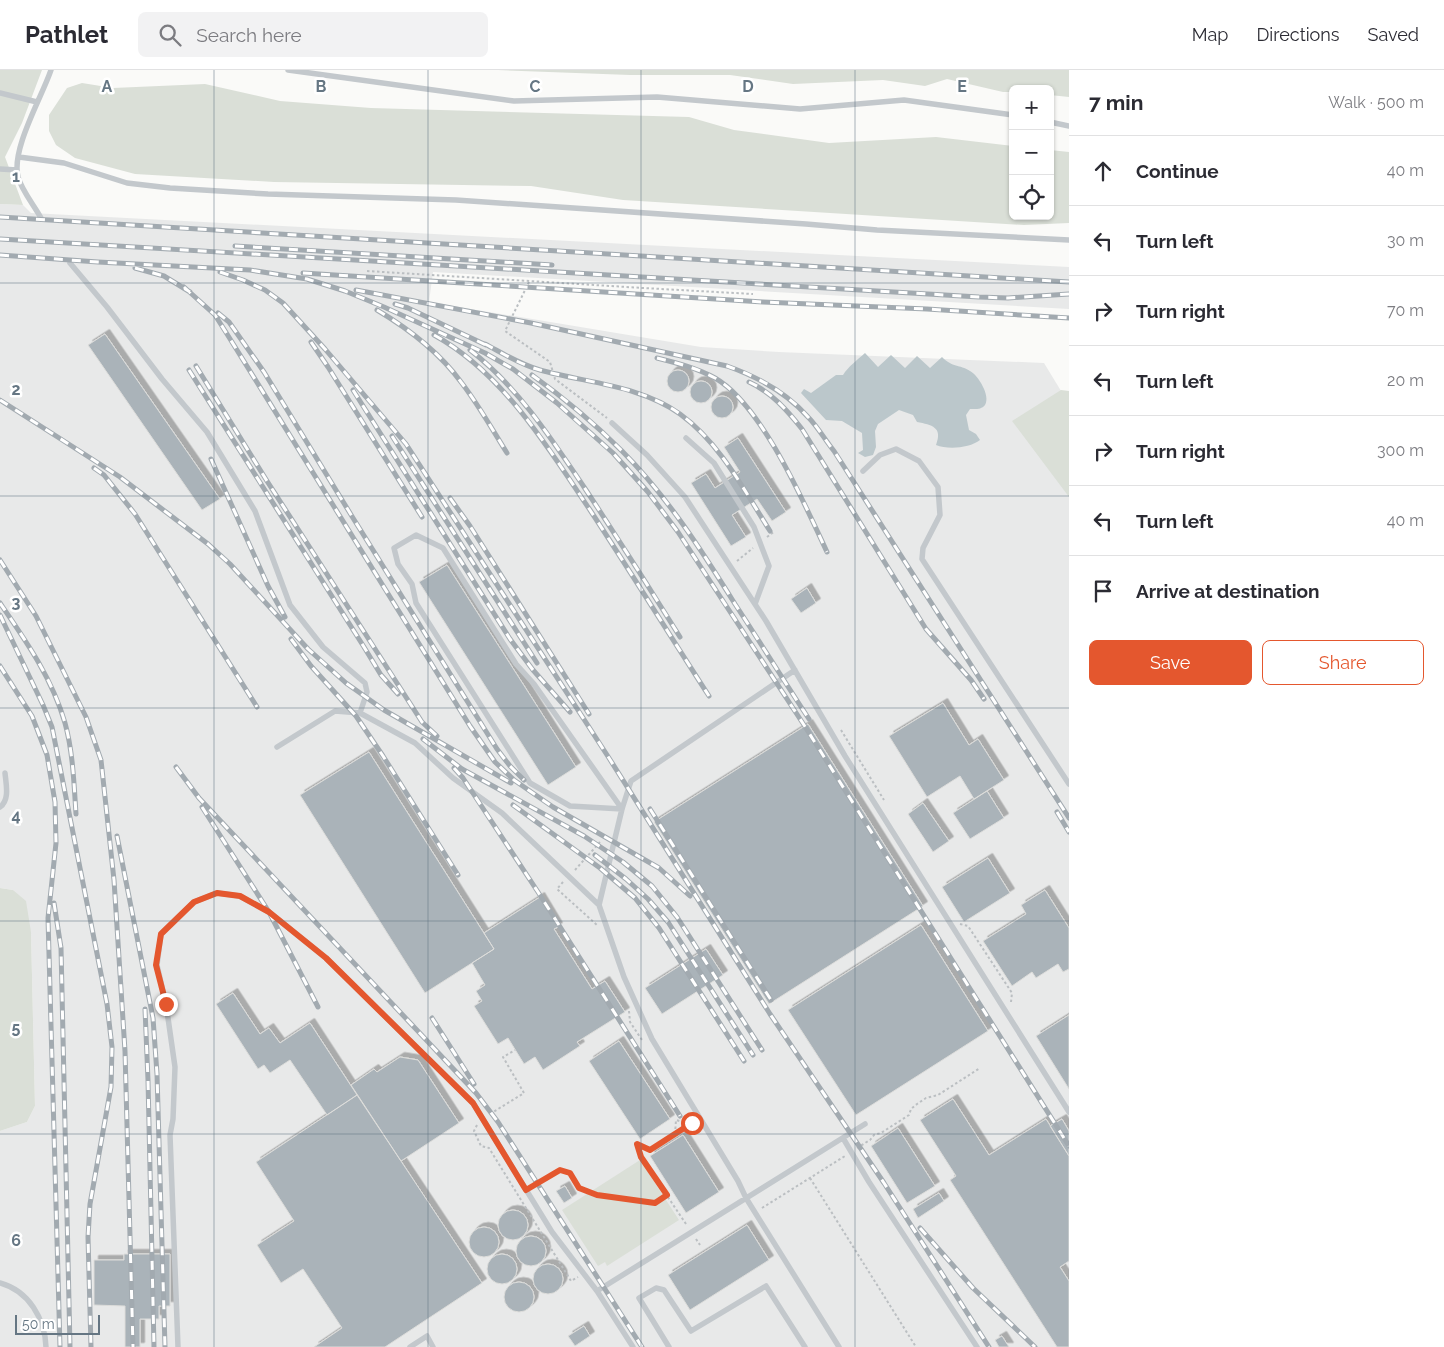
<!DOCTYPE html>
<html lang="en">
<head>
<meta charset="utf-8">
<style>
	body { margin:0; font-family:Raleway,sans-serif; background:#f2f2f3; color:#2b2b33 }
	.controls { position:absolute; right:15px; top:15px; display:grid; overflow:hidden; border-radius:8px; box-shadow:0 1px 4px #0004 }
	.controls button { width:45px; height:45px; display:grid; place-items:center; padding:0; border:0; border-bottom:1px solid #e1e1e2; background:#fff; color:#2b2b33; font:25px sans-serif }
	.scale { position:absolute; left:15px; bottom:12px; width:85px; box-sizing:border-box; padding-left:5px; border:2px solid #657683; border-top:0; font-size:14px; line-height:18px; white-space:nowrap; color:#657683; -webkit-text-stroke:4px #fff; paint-order:stroke }
	.stop { position:absolute; width:15px; height:15px; margin:-11px; border:4px solid #e4572e; border-radius:50%; background:#fff }
	.stop.end { background:#e4572e; border-color:#fff; box-shadow:0 1px 5px #0008 }
	.list { margin:0; padding:0; list-style:none }
	h2 { display:flex; justify-content:space-between; align-items:center; height:65px; margin:0; padding:0 20px; font-size:21px }
	h2 small { font-size:16px; font-weight:400; color:#7c7c81 }
	.list li { display:grid; grid-template-columns:32px 1fr auto; gap:15px; align-items:center; box-sizing:border-box; height:70px; padding:0 20px; border-top:1px solid #e1e1e2 }
	.list b { display:block; font-size:19px; white-space:nowrap }
	.list em { font-size:16px; font-style:normal; color:#7c7c81 }
	.actions { display:flex; gap:10px; padding:15px 20px }
	.actions a { flex:1; padding:11px 0; border:1px solid #e4572e; border-radius:8px; text-align:center; font-size:18px; color:#e4572e }
	.actions .main { background:#e4572e; color:#fff }
	.icon { flex:none; width:28px; height:28px; fill:none; stroke:currentColor; stroke-width:2; stroke-linecap:round; stroke-linejoin:round }
	.map { position:relative; flex:none; width:1069px; height:1277px; overflow:hidden }
	header { display:flex; align-items:center; gap:30px; box-sizing:border-box; height:70px; padding:0 25px; background:#fff; border-bottom:1px solid #e1e1e2 }
	header strong { font-size:24px }
	nav { display:flex; gap:28px; margin-inline-start:auto; font-size:18px }
	.search { width:350px; height:45px; background:#f2f2f3; display:flex; align-items:center; gap:12px; box-sizing:border-box; padding:0 18px; border-radius:8px; color:#7c7c81; font-size:19px }
	main { display:flex }
	aside { flex:1; background:#fff }
	.map>svg:first-child { display:block }
	.built { fill:#e8e9e9 }
	.green { fill:#dadfd7 }
	.water { fill:#bbc7cb }
	.building { fill:#aab3b9; stroke:#dcdcda; filter:url(#shadow) }
	.lines { fill:none; stroke-linecap:round; stroke-linejoin:round }
	.path { stroke:#bbbfc2; stroke-width:2; stroke-dasharray:2.5 2.5; stroke-linecap:butt }
	.service { stroke:#c3c8cc; stroke-width:5.5 }
	.rail-casing { stroke:#a2aab0; stroke-width:5 }
	.rail { stroke:#fff; stroke-width:3; stroke-dasharray:9; stroke-linecap:butt }
	.route { stroke:#e4572e; stroke-width:6 }
	.grid { fill:none; stroke:#657683; stroke-width:1; stroke-opacity:0.55 }
	.grid-label { font-size:16px; text-anchor:middle; font-weight:bold; fill:#657683; stroke:#fff; stroke-width:5; stroke-linejoin:round; paint-order:stroke }
</style>
</head>
<body>
<header>
<strong>Pathlet</strong>
<div class="search"><svg class="icon" aria-label="search" viewBox="0 0 24 24"><circle cx="10" cy="10" r="6"/><path d="M15 15l6 6"/></svg>Search here</div>
<nav><a>Map</a><a>Directions</a><a>Saved</a></nav>
</header>
<main>
<div class="map">
<svg width="1069" height="1277" viewBox="0 0 1069 1277">
	<defs>
		<filter id="shadow"><feDropShadow dx="4.5" dy="-4.5" stdDeviation="0" flood-color="#0004"/></filter>
	</defs>
	<rect width="100%" height="100%" fill="#fafaf8"/>
	<path class="built" d="M0 134 23 135 31 143 1069 197V239L433 202 429 232 701 277 779 282 1044 293 1069 334V1277H0V1061L27 1052 35 1036 31 862 13 820 0 818Z"/>
	<path class="green" d="M0 0H42L22 53 5 87 23 135 0 134Z
		M498 0H1069V27L1050 25V19H1013V22H1003L947 9 925 16 883 10 793 14 730 5H630Z
		M82 13 113 18 205 14 280 31 371 38 689 47 734 60 829 73 936 67 1013 76V146H1050V80L1069 82V153L1024 155 623 130 531 116 274 112 135 104 75 88 56 75 49 61V45L67 18Z
		M1061 320 1069 321V427L1012 351Z
		M0 818 13 820 26 831 31 862 35 1036 27 1052 0 1061Z
		M640 1090 679 1150 607 1196 605 1192 598 1196 562 1140Z"/>
	<path class="water" d="M865 283 878 297 891 285 905 298 917 286 930 298 942 287C953 298 959 294 970 301 978 305 991 326 985 335 981 340 975 339 970 339L966 345 969 360 976 364 980 370C970 378 948 380 936 375 943 357 932 355 917 352L913 345 899 340 878 354 875 361 876 377 873 385 865 387 858 383 863 380 862 363 842 351 826 350 801 323 804 319 811 323 836 305H843C848 297 857 290 865 283Z"/>
	<path class="building" d="M105 264 220 429 202 440 88 275Z
		M667 311a11 11 0 1 1 22 0a11 11 0 1 1-22 0Z
		M690 322a11 11 0 1 1 22 0a11 11 0 1 1-22 0Z
		M711 337a11 11 0 1 1 22 0a11 11 0 1 1-22 0Z
		M738 368 786 442 772 451 757 429 732 445 746 467 731 476 691 413 706 404 715 418 740 402 724 377Z
		M447 495 576 697 548 715 419 512Z
		M807 518 816 533 801 543 791 529Z
		M943 633 969 675 978 669 1004 710 974 729 960 706 927 727 889 666Z
		M808 654 923 836 769 934 654 752Z
		M369 682 494 879 425 923 300 725Z
		M987 721 1004 748 970 769 953 743Z
		M923 733 949 771 933 782 908 744Z
		M988 788 1010 823 964 852 942 817Z
		M1045 820 1069 858V899L1063 902 1058 894 1036 908 1032 902 1012 916 983 871 1026 844 1021 835Z
		M540 827 558 857 554 859 592 919 605 911 625 942 577 972 580 976 543 1000 535 987 524 994 508 968 498 974 474 936 482 931 476 921 485 915 472 893 494 879 484 863Z
		M921 855 988 961 856 1045 788 940Z
		M706 879 723 905 662 944 645 918Z
		M233 923 260 964 269 958 280 973 310 953 357 1025 327 1045 290 990 270 1003 264 995 258 999 216 934Z
		M1069 945V1019L1036 966Z
		M619 971 670 1049 640 1069 589 991Z
		M400 987 418 990 459 1053 401 1091 351 1015 374 999 377 1002Z
		M357 1025 482 1213 385 1277H314L342 1258 303 1199 281 1213 257 1175 294 1151 256 1092Z
		M953 1029 989 1085 1046 1049 1069 1086V1191L1060 1197 1069 1211V1277H1057L950 1110 956 1106 920 1050Z
		M1062 1049 1069 1061V1086L1050 1056Z
		M898 1058 935 1116 907 1133 871 1076Z
		M683 1065 719 1122 686 1143 650 1086Z
		M565 1116 572 1128 564 1133 556 1121Z
		M939 1123 944 1131 918 1148 913 1139Z
		M498 1155a15 15 0 1 1 30 0a15 15 0 1 1-30 0Z
		M747 1155 769 1190 690 1240 668 1205Z
		M469 1172a15 15 0 1 1 30 0a15 15 0 1 1-30 0Z
		M516 1181a15 15 0 1 1 30 0a15 15 0 1 1-30 0Z
		M124 1184H170V1236H159V1249H140V1277H125V1236L94 1235V1190H124Z
		M487 1199a15 15 0 1 1 30 0a15 15 0 1 1-30 0Z
		M533 1209a15 15 0 1 1 30 0a15 15 0 1 1-30 0Z
		M504 1227a15 15 0 1 1 30 0a15 15 0 1 1-30 0Z
		M584 1256 590 1266 575 1276 568 1266Z
		M1002 1266 1009 1277H999L995 1270Z"/>
	<g class="lines">
		<path class="path" d="M367 201 643 218 753 224
			M529 212 505 261 550 292 555 309 607 348
			M767 467 775 461
			M737 491 753 478
			M841 660 884 730
			M575 800 600 772
			M563 812 557 819 597 855
			M960 854 968 856 1012 923 1011 932
			M629 941 630 952 642 970
			M490 1044 524 1023 503 987 515 980
			M477 1055 474 1061 481 1076 489 1078 571 1211 578 1207
			M675 1064 676 1050 690 1054
			M857 1078 870 1070 874 1065 881 1063 909 1045 911 1039 917 1034 926 1028 938 1025 980 998
			M810 1108 916 1277
			M533 1116 560 1100 570 1103 579 1118 597 1125 655 1133 667 1125
			M762 1138 845 1086
			M686 1154 641 1087 637 1075 650 1080 692 1053
			M696 1169 700 1175"/>
		<path class="service" d="M288 0 514 31 657 27 800 39 904 30 1013 45
			M0 23 37 32
			M1050 52 1069 56
			M19 87 64 93 127 113 170 118 268 124 456 130 806 154 877 160 1069 170
			M0 99 17 100
			M41 148C34 135 22 121 18 107 11 79 42 27 51 0
			M70 193 107 237 162 309 207 362 255 441 290 535 323 577 365 613 367 622 360 643
			M612 353 647 385 685 427 766 551 845 686 1069 1042
			M686 368 714 393 754 457 769 496 755 534
			M863 401 880 385 896 379 919 391 938 417 940 445 923 478 922 489 1069 714
			M416 465 443 478 516 594 534 614 622 739 570 736 530 713 416 533 412 514 398 494 394 478Z
			M795 600 631 711 622 739 599 835 624 907 652 969 738 1111 746 1128 839 1277
			M277 677 335 641 360 643 415 673 453 708 502 743 599 835
			M0 737C10 730 6 714 5 703
			M843 1068 869 1112 977 1277
			M0 1213C29 1221 45 1249 46 1277
			M178 1277 170 1065 173 1049 175 997 166 934 157 895 161 864 194 832 217 823 240 826 269 842 326 888 473 1033 552 1162 597 1221
			M410 1277 427 1266 433 1277
			M633 1277 597 1221 865 1054
			M669 1277 639 1228 656 1218 664 1220 691 1261 766 1216 805 1277"/>
		<defs>
			<path id="rail" d="M0 147 1069 212
				M0 169 979 227 1008 228 1069 224
				M235 176 552 195
				M0 185 98 192 250 200 307 209 345 221 384 237 485 283 513 299 557 333 613 383 648 422 678 462 804 655 1069 1076
				M135 198 164 206 190 222
				M220 202 243 210 265 220 283 233 325 279 406 374 609 688 770 944 884 1113 989 1277
				M303 203 763 232 927 239 1069 248
				M184 217 215 245 227 264 470 656 495 692 514 710 553 737 659 798 690 826
				M356 220 531 253 727 296C758 307 786 322 808 347 818 357 825 370 834 381L1069 748
				M395 234 408 238 486 275
				M377 240C409 259 439 282 461 312 478 334 492 359 507 383
				M218 243 229 252 264 302 353 448 497 679 510 696 524 710
				M434 265C503 303 547 376 590 440 630 501 669 564 709 626
				M311 272 328 297 422 447
				M485 274C502 283 521 295 540 300 586 313 640 315 680 344 720 373 744 420 770 461
				M470 280C517 316 551 368 584 417 617 467 649 517 680 567
				M657 288C677 293 697 298 715 308 762 335 804 433 827 482
				M196 296 267 411 422 652 437 666
				M189 300 364 577 381 605 398 624
				M532 305C564 328 594 353 622 381 667 426 702 481 735 534 760 572 784 611 809 649
				M749 312C771 322 787 340 802 359L926 559 971 610 984 629
				M353 320 510 569 533 600 570 642
				M0 330 120 407 208 474 230 494 308 579 346 613 384 640 511 713
				M392 366 537 593
				M211 389 268 516 285 547
				M94 398 104 405 135 444 257 637
				M450 428 470 456 589 644
				M0 490 36 546 86 647 101 690 114 810 125 981 133 1277
				M0 533C26 571 52 608 65 653 73 682 74 714 76 744
				M0 545 43 635 52 657 107 934 112 977 111 1017 90 1134 88 1167 91 1277
				M291 569 311 596 356 646 383 686 458 805
				M0 596 32 646 47 685 55 732 56 773 48 848 60 1277
				M423 669 462 699 584 766 623 792 652 816 677 847 762 980
				M176 697 199 728 476 1023 498 1052 642 1277
				M454 698 463 708 538 822 680 1046
				M513 735 600 798 635 828 659 858 744 991
				M202 737 269 842 318 937
				M650 739 771 930
				M1057 742 1069 762
				M117 766 153 948 157 1004 165 1277
				M595 785 626 809 648 829 668 852 753 985
				M54 833 61 878 70 1277
				M145 939 148 1010 154 1277
				M432 948 474 1014
				M920 1158 973 1218 1035 1277"/>
		</defs>
		<use href="#rail" class="rail-casing"/>
		<use href="#rail" class="rail"/>
	</g>
	<g class="lines">
		<path class="route" d="M166 934 156 895 161 864 194 832 217 823 240 826 269 842 326 888 473 1033 526 1120 560 1100 570 1103 579 1118 597 1125 655 1133 667 1125 641 1087 637 1074 650 1080 692 1053"/>
	</g>
	<path class="grid" d="M214 0V1277M428 0V1277M641 0V1277M855 0V1277M0 213H1069M0 426H1069M0 638H1069M0 851H1069M0 1064H1069"/>
	<g class="grid-label">
		<text x="107" y="22">A</text>
		<text x="321" y="22">B</text>
		<text x="535" y="22">C</text>
		<text x="748" y="22">D</text>
		<text x="962" y="22">E</text>
		<text x="16" y="112">1</text>
		<text x="16" y="325">2</text>
		<text x="16" y="538">3</text>
		<text x="16" y="751">4</text>
		<text x="16" y="963">5</text>
		<text x="16" y="1176">6</text>
	</g>
</svg>
<div class="controls">
<button>+</button>
<button>−</button>
<button><svg class="icon" aria-label="locate" viewBox="0 0 24 24"><circle cx="12" cy="12" r="6"/><path d="M12 2v4M12 18v4M2 12h4M18 12h4"/></svg></button>
</div>
<div class="scale">50 m</div>
<div class="stop" style="left:692px;top:1053px"></div>
<div class="stop end" style="left:166px;top:934px"></div>
</div>
<aside>
<h2>7 min<small>Walk · 500 m</small></h2>
<ul class="list">
<li><svg class="icon" aria-label="ahead" viewBox="0 0 24 24"><path d="M12 20V5M6 11l6-6 6 6"/></svg><div><b>Continue</b></div><em>40 m</em></li>
<li><svg class="icon" aria-label="left" viewBox="0 0 24 24"><path d="M17 20v-9H6M10 6l-5 5 5 5"/></svg><div><b>Turn left</b></div><em>30 m</em></li>
<li><svg class="icon" aria-label="right" viewBox="0 0 24 24"><path d="M7 20v-9h11M14 6l5 5-5 5"/></svg><div><b>Turn right</b></div><em>70 m</em></li>
<li><svg class="icon" aria-label="left" viewBox="0 0 24 24"><path d="M17 20v-9H6M10 6l-5 5 5 5"/></svg><div><b>Turn left</b></div><em>20 m</em></li>
<li><svg class="icon" aria-label="right" viewBox="0 0 24 24"><path d="M7 20v-9h11M14 6l5 5-5 5"/></svg><div><b>Turn right</b></div><em>300 m</em></li>
<li><svg class="icon" aria-label="left" viewBox="0 0 24 24"><path d="M17 20v-9H6M10 6l-5 5 5 5"/></svg><div><b>Turn left</b></div><em>40 m</em></li>
<li><svg class="icon" aria-label="arrive" viewBox="0 0 24 24"><path d="M6 21V4h12l-3 4 3 4H6"/></svg><div><b>Arrive at destination</b></div></li>
</ul>
<div class="actions"><a class="main">Save</a><a>Share</a></div>
</aside>
</main>
</body>
</html>
